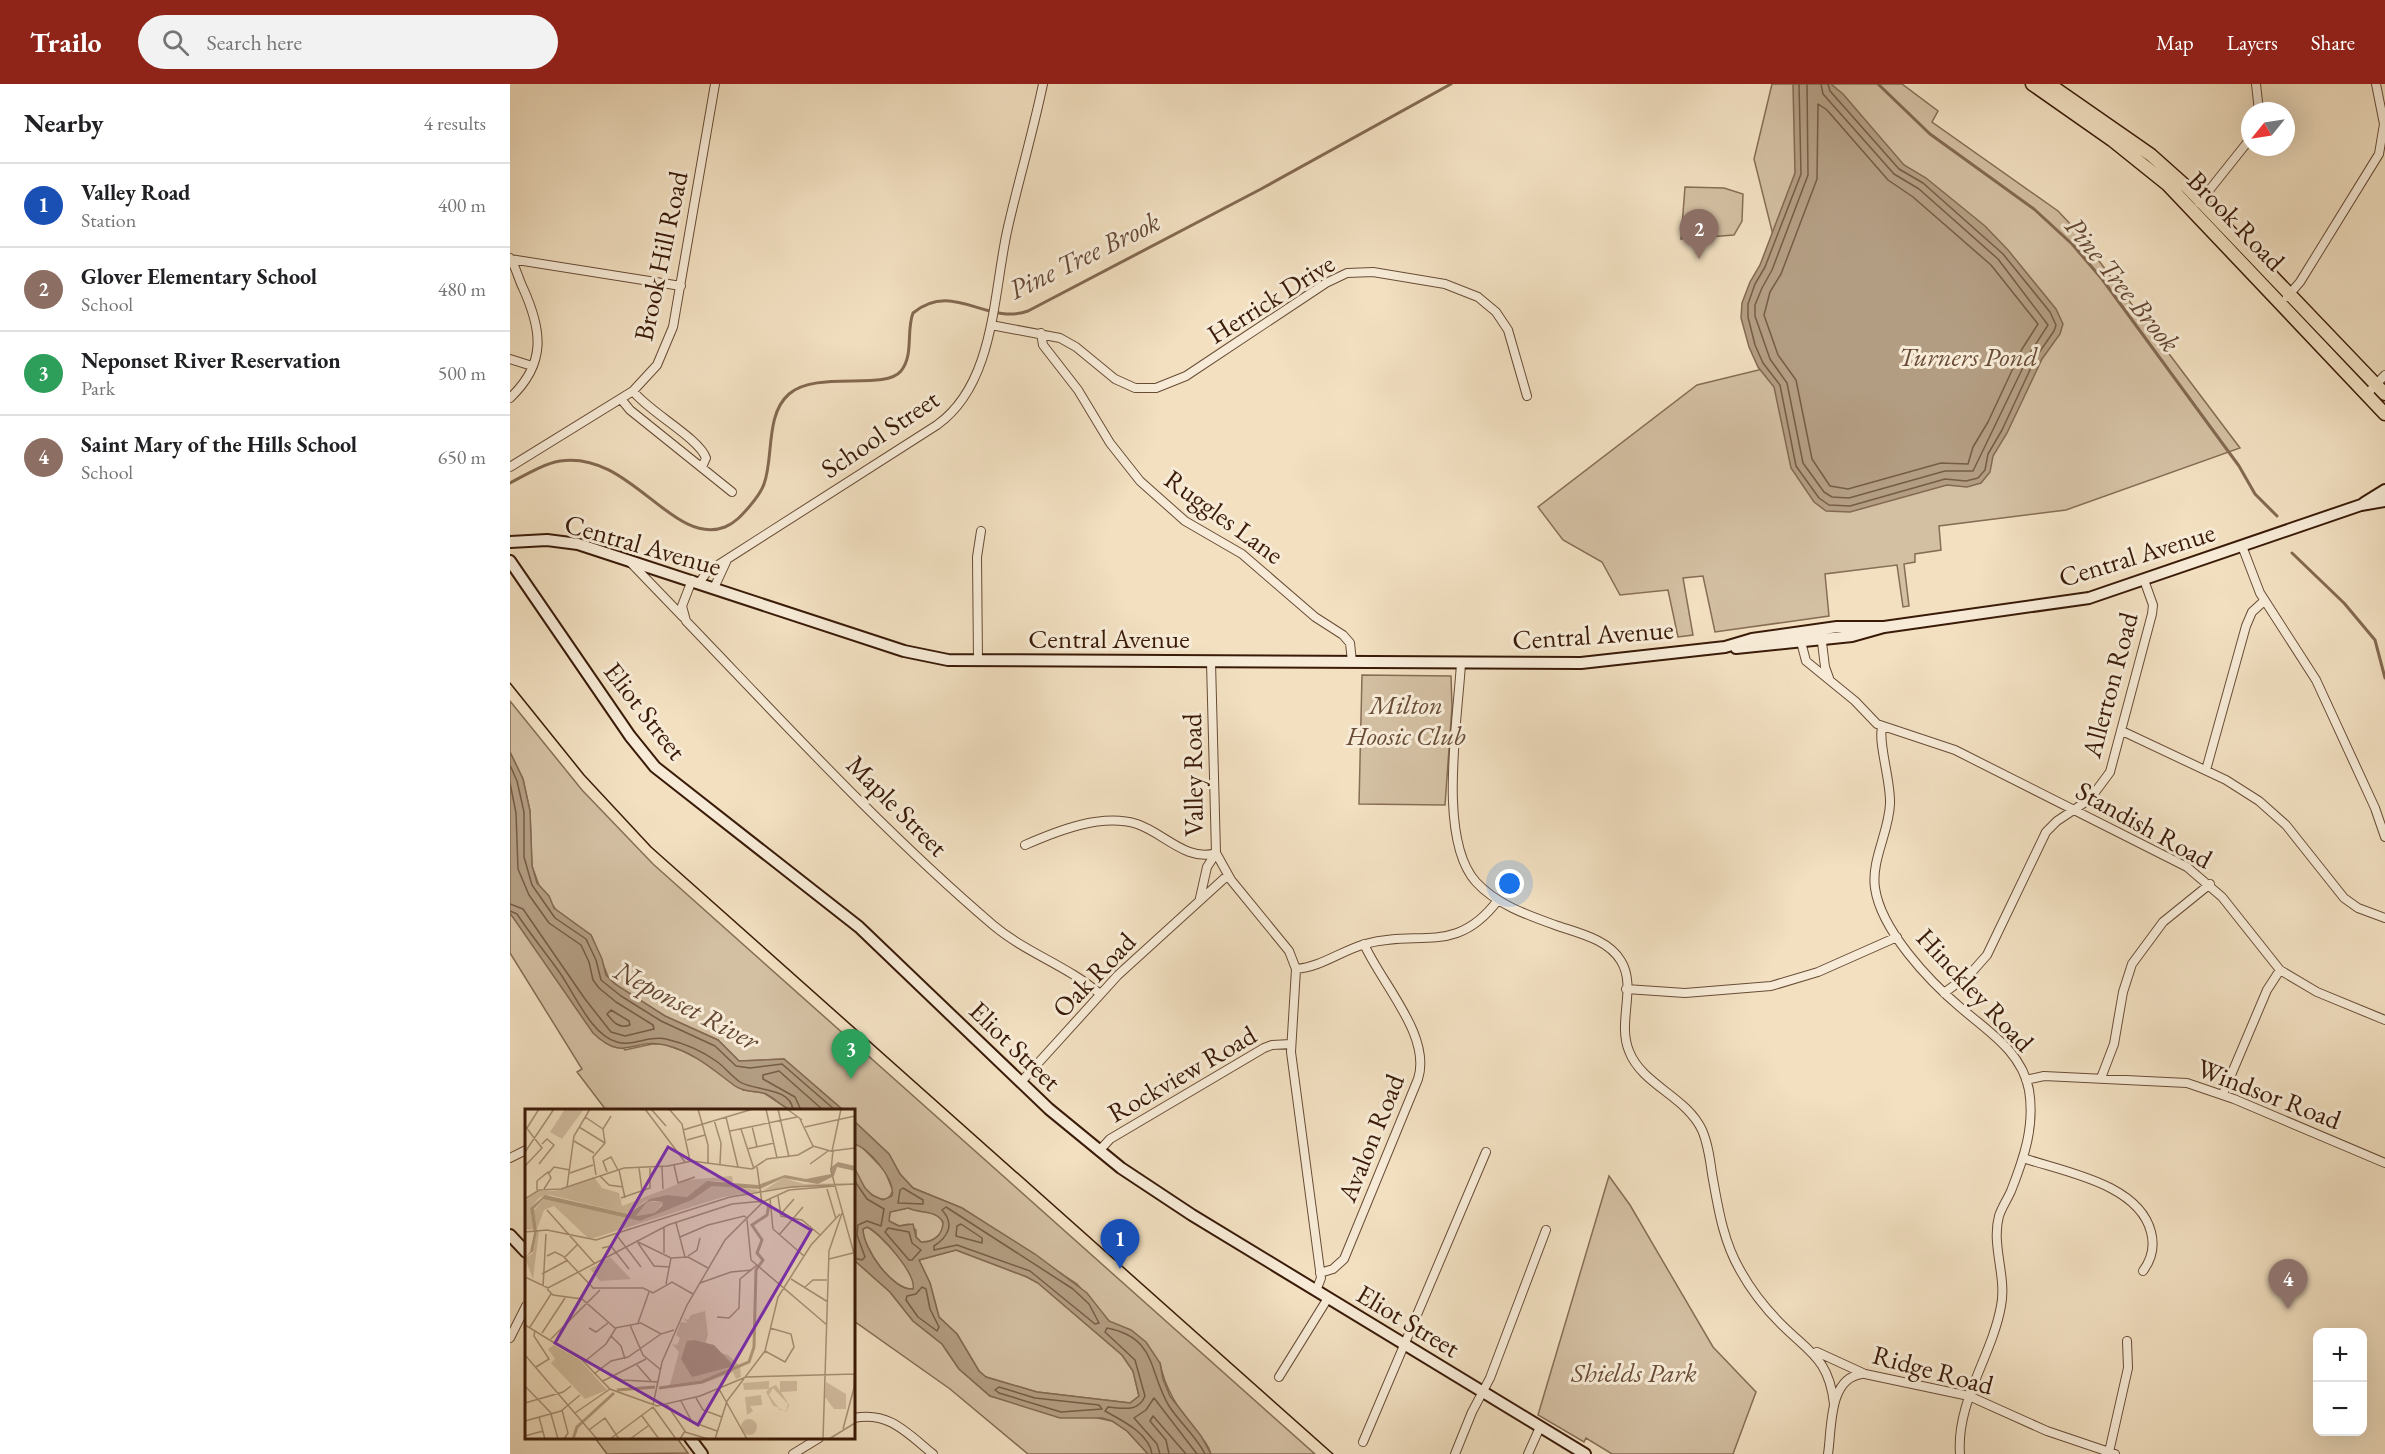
<!DOCTYPE html>
<html lang="en">
<head>
<meta charset="utf-8">
<style>
	body { margin:0; font-family:"EB Garamond",serif; background:#f2f2f2; color:#202124 }
	.controls { position:absolute; right:18px; bottom:18px; display:grid; overflow:hidden; border-radius:12px; box-shadow:0 6px 24px #0002 }
	.controls button { width:54px; height:54px; display:grid; place-items:center; padding:0; border:0; border-bottom:2px solid #e0e0e0; background:#fff; color:#202124; font:30px sans-serif }
	.compass { position:absolute; left:1731px; top:18px; width:54px; height:54px; border-radius:50%; background:#fff; box-shadow:0 6px 24px #0002; rotate:240deg }
	.you { position:absolute; left:1000px; top:800px; width:21px; height:21px; margin:-15px; border:4px solid #fff; border-radius:50%; background:#1a73e8; box-shadow:0 0 0 9px #1a73e833 }
	.badge { display:grid; place-items:center; width:39px; height:39px; border-radius:50%; background:#8f2418; color:#fff; font-size:20px; font-weight:700 }
	.pin { position:absolute; translate:-50% -50px; filter:drop-shadow(0 2px 3px #0008) }
	.pin::after { content:''; position:absolute; top:32px; width:21px; height:18px; background:inherit; clip-path:polygon(0 0,100% 0,50% 100%) }
	.list { margin:0; padding:0; list-style:none }
	h2 { display:flex; justify-content:space-between; align-items:center; height:78px; margin:0; padding:0 24px; font-size:26px }
	h2 small { font-size:20px; font-weight:400; color:#757577 }
	.list li { display:grid; grid-template-columns:39px 1fr auto; gap:18px; align-items:center; box-sizing:border-box; height:84px; padding:0 24px; border-top:2px solid #e0e0e0 }
	.list b { display:block; font-size:22px; white-space:nowrap }
	.list p { margin:0; font-size:20px; white-space:nowrap; color:#757577 }
	.list em { font-size:20px; font-style:normal; color:#757577 }
	.icon { flex:none; width:33px; height:33px; fill:none; stroke:currentColor; stroke-width:2; stroke-linecap:round; stroke-linejoin:round }
	.map { position:relative; flex:none; width:1875px; height:1370px; overflow:hidden }
	header { display:flex; align-items:center; gap:36px; box-sizing:border-box; height:84px; padding:0 30px; background:#8f2418; color:#fff }
	header strong { font-size:28px }
	nav { display:flex; gap:33px; margin-inline-start:auto; font-size:21px }
	.search { width:420px; height:54px; background:#f2f2f2; display:flex; align-items:center; gap:15px; box-sizing:border-box; padding:0 21px; border-radius:33px; color:#757577; font-size:22px }
	main { display:flex }
	aside { flex:1; background:#fff }
	.map>svg:first-child { display:block }
	.green { fill:#d3bfa2; stroke:#866d55; stroke-width:1.5 }
	.water { fill:#b39d82; stroke:#836951; stroke-width:1.5; fill-rule:evenodd }
	.lines { fill:none; stroke-linecap:round; stroke-linejoin:round }
	.shore { stroke:#765c45; stroke-width:1.5 }
	.stream { stroke:#836951; stroke-width:3 }
	.street-casing { stroke:#684c36; stroke-width:10 }
	.secondary-casing { stroke:#3a1b08; stroke-width:14 }
	.primary-casing { stroke:#3a1b08; stroke-width:15 }
	.street { stroke:#f7ebd7; stroke-width:8 }
	.secondary { stroke:#f7ebd7; stroke-width:10 }
	.primary { stroke:#f2e0c1; stroke-width:12 }
	.tram { stroke:#3a1b08; stroke-width:1.5 }
	.labels { text-anchor:middle; stroke-width:6; stroke-linejoin:round; paint-order:stroke }
	.street-label { font-size:27px; fill:#3a1b08; stroke:#f7ebd7 }
	.park-label { font-size:27px; font-style:italic; fill:#684c36; stroke:#f7ebd7 }
	.water-label { font-size:28px; font-style:italic; fill:#644833; stroke:#f7ebd7 }
	.inset-river { fill:none; stroke:#b39d82; stroke-width:3 }
	.inset-road { fill:none; stroke:#a89177; stroke-width:1.5 }
	.view { fill:#7b2cbf; fill-opacity:0.15; stroke:#7b2cbf; stroke-width:3 }
	.inset-edge { fill:none; stroke:#3a1b08; stroke-width:3 }
</style>
</head>
<body>
<header>
<strong>Trailo</strong>
<div class="search"><svg class="icon" aria-label="search" viewBox="0 0 24 24"><circle cx="10" cy="10" r="6"/><path d="M15 15l6 6"/></svg>Search here</div>
<nav><a>Map</a><a>Layers</a><a>Share</a></nav>
</header>
<main>
<aside>
<h2>Nearby<small>4 results</small></h2>
<ul class="list">
<li><span class="badge" style="background:#1a4fb4">1</span><div><b>Valley Road</b><p>Station</p></div><em>400 m</em></li>
<li><span class="badge" style="background:#8d6e63">2</span><div><b>Glover Elementary School</b><p>School</p></div><em>480 m</em></li>
<li><span class="badge" style="background:#2e9e5b">3</span><div><b>Neponset River Reservation</b><p>Park</p></div><em>500 m</em></li>
<li><span class="badge" style="background:#8d6e63">4</span><div><b>Saint Mary of the Hills School</b><p>School</p></div><em>650 m</em></li>
</ul>
</aside>
<div class="map">
<svg width="1875" height="1370" viewBox="0 0 1875 1370">
	<rect width="100%" height="100%" fill="#f2e0c1"/>
	<filter id="stains"><feTurbulence type="fractalNoise" baseFrequency=".00333" numOctaves="4"/><feColorMatrix values="0 0 0 0 .2 0 0 0 0 .09 0 0 0 0 .02 0 0 0 .5 -.17"/></filter>
	<radialGradient id="worn" r=".72"><stop offset=".6" stop-color="#630" stop-opacity="0"/><stop offset="1" stop-color="#630" stop-opacity=".3"/></radialGradient>
	<path class="green" d="M1262 0H1392L1428 27 1422 38 1548 127 1565 145 1730 364 1556 426 1429 442 1431 466 1405 470V478L1394 480 1399 522 1393 523 1387 481 1315 490 1319 532 1205 548 1193 492 1173 494 1183 551 1168 553 1158 506 1110 511 1092 478 1053 456 1028 423 1187 301 1294 275 1244 75Z
		M1175 103 1214 104 1233 110 1232 137 1224 151 1171 155Z
		M852 591 941 592 942 623 935 721 849 720Z
		M0 617 72 706 143 780 805 1370H701C698 1360 692 1354 685 1346 669 1325 655 1306 650 1279L599 1237 567 1200 452 1124 403 1104 390 1090 379 1070 344 1037V1026H333L274 975 229 977 208 956 155 932 114 907 99 895 81 851 49 830 30 804 22 782 20 727 13 695 0 668Z
		M0 829 45 892 115 966 142 960H154L173 967 202 982 233 1006 254 1009 280 1026H96L67 988 72 985 0 869Z
		M344 1060 350 1061 375 1087 383 1107 378 1115C362 1118 348 1098 344 1085 342 1077 344 1067 344 1060Z
		M1099 1092 1120 1121 1203 1263 1246 1308 1223 1370H1102L1076 1354 1074 1358 1028 1331Z
		M398 1124 423 1129 431 1134C438 1148 424 1158 411 1158L406 1153V1146L399 1140 389 1142 379 1137 380 1128Z
		M357 1143C370 1149 407 1190 404 1205 383 1207 353 1165 353 1145Z
		M446 1166 517 1193 528 1199 612 1271 623 1287 629 1312 620 1319 527 1308 476 1293 469 1287 447 1250 429 1233 420 1199 409 1176Z
		M344 1176 380 1208 403 1237 432 1260 449 1285 480 1312 602 1337 617 1347 638 1370H518L440 1305 344 1237Z
		M85 1354H167L178 1369 97 1370Z"/>
	<path class="water" d="M1283 0H1321L1333 10 1394 81 1416 94 1475 142 1498 166 1546 225 1553 240 1550 250 1532 275 1497 349 1483 372 1480 388 1471 399 1457 403 1437 401 1340 428 1316 427 1304 418 1281 384 1264 303 1248 283 1239 263 1231 234 1232 219 1240 198 1250 181 1285 89Z
		M0 668 13 695 20 727 22 782 27 799 39 812 44 824 81 851 92 875 96 891 105 900 155 932 208 956 229 977 274 975 333 1026C321 1027 288 1030 279 1025 270 1021 264 1014 256 1010 246 1006 235 1009 225 1002 202 985 184 968 155 961 123 953 115 980 83 949L0 829Z
		M344 1037 379 1070 390 1090 403 1104 452 1124 525 1170 577 1209 599 1237 621 1246 636 1258 650 1279 653 1295 660 1312 691 1352 701 1370H638L617 1347 602 1337 592 1334H550L480 1312 449 1285 432 1260 403 1237 380 1208 344 1176V1083L355 1104 362 1111 373 1116 382 1112C386 1096 358 1063 344 1060ZM398 1124C410 1130 425 1125 433 1138 433 1151 423 1159 411 1158L406 1153 403 1140 389 1142 379 1137 380 1128ZM357 1143C370 1148 407 1191 403 1205 383 1207 353 1165 353 1145ZM446 1166 517 1193 528 1199 612 1271 623 1287 629 1312 620 1319 527 1308 476 1293 469 1287 447 1250 429 1233 420 1199 409 1176Z"/>
	<g class="lines">
		<path class="shore" d="M1289 0 1291 90 1255 183 1245 200 1238 220V233L1245 261 1253 279 1270 301 1286 382 1309 414 1319 421 1340 422 1435 395 1456 397 1468 394 1475 386 1478 370 1492 346 1526 273 1544 247 1546 241 1540 228 1493 170 1413 99 1389 85 1320 7 1318 0
			M1297 0 1298 91 1262 186 1252 204 1245 221V232L1260 275 1277 299 1293 379 1314 408 1322 413 1339 414 1435 387H1463L1520 269 1538 241 1488 175 1409 105 1384 90 1313 10 1311 0
			M1308 20 1317 26 1378 96 1403 113 1481 181 1528 240 1512 265 1478 338 1463 363 1458 380 1431 379 1338 405 1320 402 1302 375 1286 296 1268 271 1254 231 1260 208 1271 190 1307 95Z
			M0 681 7 697 14 728V773L22 801 45 834 76 855 86 876 91 896 111 912 151 937 205 962 226 982 240 984 272 980 325 1026
			M0 699 6 729 8 785 19 811 39 839 71 861 79 878 83 896 89 904 106 918 143 941 144 945 115 952 101 948 75 915 13 825 0 820
			M0 827 7 830C20 850 36 869 50 889 64 909 82 952 107 958 123 963 139 951 156 955 173 959 192 967 206 977 215 983 221 992 230 998 244 1007 281 1003 283 1026
			M101 926 119 937 120 941C109 945 103 938 97 930Z
			M291 1026 285 1013 253 995V991L269 987 313 1026
			M344 1096 357 1115 374 1125 371 1142 357 1137 348 1141 347 1151 355 1173 352 1176 344 1174
			M393 1104 413 1116V1120L388 1119 390 1106Z
			M436 1123 563 1205 579 1220 589 1239 585 1240 520 1187 447 1161 424 1166V1162C438 1153 445 1140 432 1126Z
			M451 1140 472 1154V1159L446 1152 447 1142Z
			M378 1144 399 1148 402 1159 411 1166 402 1176H399L375 1148Z
			M412 1203 416 1205 420 1225 429 1243 427 1247 408 1233 396 1216 397 1212 406 1210Z
			M489 1303 525 1314 589 1321 592 1325 551 1328 489 1309 485 1306Z
			M642 1370C639 1349 611 1336 595 1327L598 1323C612 1324 628 1329 635 1312L625 1276 595 1248 597 1244C648 1254 638 1288 659 1322 670 1339 686 1352 695 1370
			M650 1370 647 1360 624 1334 636 1326 644 1314 687 1370
			M659 1370 656 1356 640 1337 643 1332 676 1370"/>
		<path class="stream" d="M1368 0 1420 50 1524 125 1562 160 1592 195 1729 382 1745 410 1767 432
			M0 399C15 391 33 380 50 377 120 366 162 463 215 443 225 439 232 431 239 423 245 416 251 409 254 400 264 373 255 331 279 310 306 286 375 307 391 287 404 271 396 247 403 229 443 196 477 242 518 227L751 105 941 0
			M1782 469 1834 519 1865 556 1875 594"/>
		<defs>
			<path id="street" d="M1746 0 1749 27
				M1689 119 1740 55
				M0 174C6 183 8 194 13 204 32 246 37 279 0 314
				M0 175 171 202
				M1777 213 1790 198 1869 70 1874 40 1866 0
				M481 241 550 254 566 263 605 295 625 304H646L676 292 816 199 837 189 863 188 935 200 968 213 986 228 998 246 1017 312
				M531 249 533 261 568 306 600 359 630 397 675 437 732 470 805 533 833 551 840 559 842 578
				M0 275 22 282
				M123 307C139 328 189 354 196 374L192 383
				M1857 310 1875 291
				M111 315 120 326 222 408
				M0 383 123 307 147 281 163 243 205 0
				M1732 462 1750 509 1806 596 1865 724 1875 753
				M121 479 173 533
				M182 496 172 522 176 537C276 641 374 748 483 841 516 869 558 882 590 910
				M189 499 197 488 427 341C486 299 483 207 498 143 509 95 523 48 533 0
				M204 504 216 478
				M1311 550 1315 583 1319 594
				M1290 554 1296 577 1345 617 1367 640 1445 666 1677 783 1712 813 1770 886 1807 908 1875 936
				M468 577 467 473 471 447
				M701 578 706 769 721 796 779 867 786 885 781 968 811 1194 806 1207
				M951 579C948 635 927 755 966 798 986 820 1017 831 1045 841 1068 849 1098 855 1111 877 1127 903 1107 938 1119 967 1132 1001 1176 1012 1192 1046 1198 1060 1200 1075 1202 1090 1208 1123 1213 1157 1230 1186 1241 1206 1255 1224 1271 1240 1300 1269 1319 1275 1324 1320
				M1372 644C1368 659 1381 697 1380 720 1379 748 1361 776 1365 804 1371 846 1419 897 1451 924 1478 947 1512 968 1519 1006 1525 1042 1514 1074 1501 1107 1497 1116 1492 1123 1489 1132 1481 1161 1497 1193 1491 1222 1482 1272 1446 1318 1450 1370
				M1612 647 1716 696 1749 717 1776 741 1834 814 1848 824 1875 834
				M1696 686 1736 542 1742 528 1754 517
				M515 761C547 747 591 729 627 740 654 749 676 778 706 769
				M690 814 697 783 706 769
				M786 885C811 883 831 867 855 860 909 845 946 872 988 816
				M1116 905 1175 909 1261 902 1308 888 1387 853
				M1434 909 1461 889 1477 871 1536 748 1547 737 1580 715 1600 688 1642 530 1643 521 1634 496
				M1591 994 1604 960 1613 908 1622 880 1653 838 1700 800
				M1516 996 1534 992 1677 999 1724 1015 1875 1079
				M511 998 608 891 718 791
				M1713 1010 1757 906 1770 886
				M589 1067 600 1055 754 964 762 961 781 960
				M0 1074 16 1066
				M1513 1074C1555 1088 1629 1100 1641 1148 1645 1163 1642 1175 1633 1187
				M810 1189 823 1185 834 1175 908 995C922 952 871 899 854 860
				M0 1254 16 1222
				M1307 1268 1355 1290 1459 1312 1537 1347 1605 1370
				M769 1293 818 1214
				M344 1334C379 1327 397 1349 423 1370
				M853 1358 976 1068
				M1599 1368 1618 1284 1617 1257
				M283 1370 309 1354
				M945 1370 962 1328 980 1294 1036 1146
				M1018 1370 1030 1343
				M1318 1370C1322 1345 1318 1294 1352 1290"/>
			<path id="secondary" d="M1854 419 1875 406
				M0 458 37 456 68 460 394 567 438 576 1071 579 1215 563 1242 555 1327 543H1374
				M0 477 120 652 145 683 349 843 539 1025 611 1084 682 1131 1075 1370
				M1226 564 1342 552 1374 543 1579 514 1851 421 1875 417
				M0 1151 16 1168
				M180 1354 192 1370"/>
			<path id="primary" d="M1522 0 1602 56 1658 101 1875 330
				M1539 0 1641 71 1678 104 1875 310"/>
		</defs>
		<use href="#street" class="street-casing"/>
		<use href="#secondary" class="secondary-casing"/>
		<use href="#primary" class="primary-casing"/>
		<use href="#street" class="street"/>
		<use href="#secondary" class="secondary"/>
		<use href="#primary" class="primary"/>
		<path class="tram" d="M0 599 74 691 141 763 823 1370"/>
	</g>
	<g class="labels">
		<g class="street-label">
			<text transform="translate(1726 137) rotate(46)" y="9">Brook Road</text>
			<text transform="translate(151 172) rotate(-78)" y="9">Brook Hill Road</text>
			<text transform="translate(761 215) rotate(-32)" y="9">Herrick Drive</text>
			<text transform="translate(370 350) rotate(-34)" y="9">School Street</text>
			<text transform="translate(714 433) rotate(36)" y="9">Ruggles Lane</text>
			<text transform="translate(133 461) rotate(16)" y="9">Central Avenue</text>
			<text transform="translate(1627 471) rotate(-17)" y="9">Central Avenue</text>
			<text transform="translate(1083 551) rotate(-4)" y="9">Central Avenue</text>
			<text x="599" y="564">Central Avenue</text>
			<text transform="translate(1600 601) rotate(-75)" y="9">Allerton Road</text>
			<text transform="translate(135 627) rotate(52)" y="9">Eliot Street</text>
			<text transform="translate(683 691) rotate(-91)" y="9">Valley Road</text>
			<text transform="translate(387 722) rotate(45)" y="9">Maple Street</text>
			<text transform="translate(1634 741) rotate(29)" y="9">Standish Road</text>
			<text transform="translate(584 891) rotate(-46)" y="9">Oak Road</text>
			<text transform="translate(1465 906) rotate(47)" y="9">Hinckley Road</text>
			<text transform="translate(505 962) rotate(44)" y="9">Eliot Street</text>
			<text transform="translate(672 990) rotate(-30)" y="9">Rockview Road</text>
			<text transform="translate(1759 1010) rotate(21)" y="9">Windsor Road</text>
			<text transform="translate(861 1054) rotate(-68)" y="9">Avalon Road</text>
			<text transform="translate(898 1237) rotate(31)" y="9">Eliot Street</text>
			<text transform="translate(1423 1286) rotate(15)" y="9">Ridge Road</text>
		</g>
		<g class="park-label">
			<text x="1458" y="282">Turners Pond</text>
			<text x="896" y="630">Milton<tspan x="896" dy="31">Hoosic Club</tspan></text>
			<text x="1124" y="1298">Shields Park</text>
		</g>
		<g class="water-label">
			<text transform="translate(574 171) rotate(-26)" y="10">Pine Tree Brook</text>
			<text transform="translate(1613 200) rotate(51)" y="10">Pine Tree Brook</text>
			<text transform="translate(177 921) rotate(28)" y="10">Neponset River</text>
		</g>
	</g>
	<g transform="translate(15 1025)">
		<rect width="330" height="330" fill="#f2e0c1"/>
		<path d="M40 0H59L37 30 25 23ZM207 67 208 73 186 72 162 88 142 86 120 92 103 105 25 86 15 88 5 99 9 120 0 121V92L13 82H30L69 68 77 79 94 84 97 97 163 71ZM258 69 279 75 330 74 239 81ZM201 76 236 82 198 88 69 129H63L29 97 19 101 12 120 9 102 18 90 115 112 167 91 187 77ZM122 93H139L129 104 111 107ZM12 122H14L8 170 0 149 7 145ZM85 148 106 170 75 172 65 160ZM180 202 183 226 179 239 203 246 215 257 216 268 211 270 208 263 179 274 144 279 154 243 147 235 152 236 155 229 151 226 156 213 163 214 158 209 163 211 166 206ZM29 236 55 251 82 281 60 290 26 254 30 250 23 240ZM244 272V279L251 276 255 282V272H272V282L256 283 264 296 261 303 248 296 241 283 244 280 219 281 218 274ZM248 279 263 295 261 302 255 301 244 286ZM301 273 321 285V300H309L300 288ZM236 286 237 296 225 297 228 302 222 306 220 288ZM216 318a8 8 0 1 1 16 0a8 8 0 1 1-16 0Z" fill="#d3bfa2" fill-rule="evenodd"/>
		<path d="M313 53 330 57V62L312 58 309 67 293 75 258 69 235 80 187 77 167 91 115 112 18 90 9 100 12 122 8 142 0 149 5 143 9 124 5 99 20 86 103 105 125 90 142 86 162 88 182 72 233 76 260 66 281 70 306 65 305 59ZM129 92 138 93 137 97 129 104 111 107 122 93ZM169 231 189 236 209 257 167 268 156 250 162 232Z" fill="#b39d82" fill-rule="evenodd"/>
		<path class="inset-river" d="M134 279 177 273 224 253 229 238 231 161 238 151 232 144 237 131 227 116 242 106 244 95M92 281 130 278M48 330 52 318 89 284"/>
		<path class="inset-road" d="M120 0 160 53M126 0 141 17M144 0 157 15 165 52M173 0 183 36V54M241 0 252 49M253 0 264 48M262 0 277 11M60 8 78 20M201 8 213 58M275 10 288 37 309 43M189 11 196 34 195 55M0 17 17 39 0 57M227 17 232 38M54 18 80 34M280 18 330 7M2 19 14 0M216 20 229 60M158 21 228 0M205 22 272 8M162 31 180 26M49 32 69 44M222 40 249 34M308 41 306 62 330 148M306 42 330 39M307 42 316 0M0 43 29 0M14 55 29 36 22 30 17 35M285 55 303 42M149 56 153 74 170 68M137 58 138 80M114 59 117 82M94 61 100 89M82 63 78 52 86 48 93 61M24 64 29 58 45 61M45 64 68 56M71 66 68 48 80 34 78 20 86 7M75 67 84 76 98 78M42 78 49 27 65 0M302 80 311 110M12 81V72L23 63 26 69 19 80M253 87 256 107 277 111 295 126M96 89 125 79V59M0 90 14 81 36 80 99 59 143 57 167 52 227 60 242 50 273 46 289 37M245 90 248 120 279 147M22 101 70 155M255 106 269 90M222 111 226 151 302 216M151 114 160 148M0 123 22 121 71 131 205 88 266 78 330 75M254 126 278 98M93 128 116 158M155 128 183 116 219 107 223 110M111 132 146 149 163 148 183 159M113 134 129 157 145 158M77 139 86 137 104 160M139 144V118M22 147 30 143 38 147 69 180M163 147 172 141 175 129M40 148 53 135M304 150 328 144M17 165 43 151M0 168 23 179 143 116 207 95 240 92 264 81 310 77M266 170 303 193M175 174 206 163 227 161M141 175 146 149M18 178 21 125M280 178 288 171H302M68 179H118L128 184 147 173 168 185M22 180 28 186 57 190 90 219 116 214 136 225 149 221M192 208 204 209 214 199 215 170 232 156M113 214 124 183M0 216 56 250 85 280 132 297 175 287 221 268 330 265M105 216 118 246 136 261M5 218 26 185M64 219 71 223 83 214M10 221 9 227 24 250 11 258M17 224 40 189M86 227 96 237 100 250M26 230 75 181M240 242 260 253 269 238 266 225 245 219M0 246 72 330M59 253 81 235 91 219M112 256 126 272M69 265 86 252 103 248 136 225M86 266 97 271 133 273M78 272 121 250M0 277 26 304M194 280 222 330M171 289 178 301 197 308M156 292 167 313 192 322M0 294 38 283 46 277M128 296 137 253 162 196 200 131 237 94 232 58M142 296 160 322 155 330M128 298 151 330M37 301 43 324 39 330M50 304 85 280M26 305 33 330M117 307 134 330M14 308 20 330M0 312 36 302 55 286M318 320 329 279 330 255M64 321 80 309 94 330M160 323 183 330M0 327 18 322M85 330 128 298M105 330 123 317M190 330 202 292 240 242 253 188 286 136 315 105M298 330 304 142 317 104M304 330 330 314"/>
		<path class="view" d="M143 38 286 121 173 316 30 234Z"/>
		<rect width="330" height="330" class="inset-edge"/>
	</g>
	<rect width="100%" height="100%" filter="url(#stains)"/>
	<rect width="100%" height="100%" fill="url(#worn)"/>
</svg>
<div class="controls">
<button>+</button>
<button>−</button>
</div>
<svg class="compass" viewBox="-18 -18 36 36"><path d="M0-13l5 13h-10z" fill="#e53935"/><path d="M0 13l5-13h-10z" fill="#757577"/></svg>
<div class="you"></div>
<div class="pin badge" style="left:610px;top:1185px;background:#1a4fb4">1</div>
<div class="pin badge" style="left:1189px;top:175px;background:#8d6e63">2</div>
<div class="pin badge" style="left:341px;top:995px;background:#2e9e5b">3</div>
<div class="pin badge" style="left:1778px;top:1225px;background:#8d6e63">4</div>
</div>
</main>
</body>
</html>
